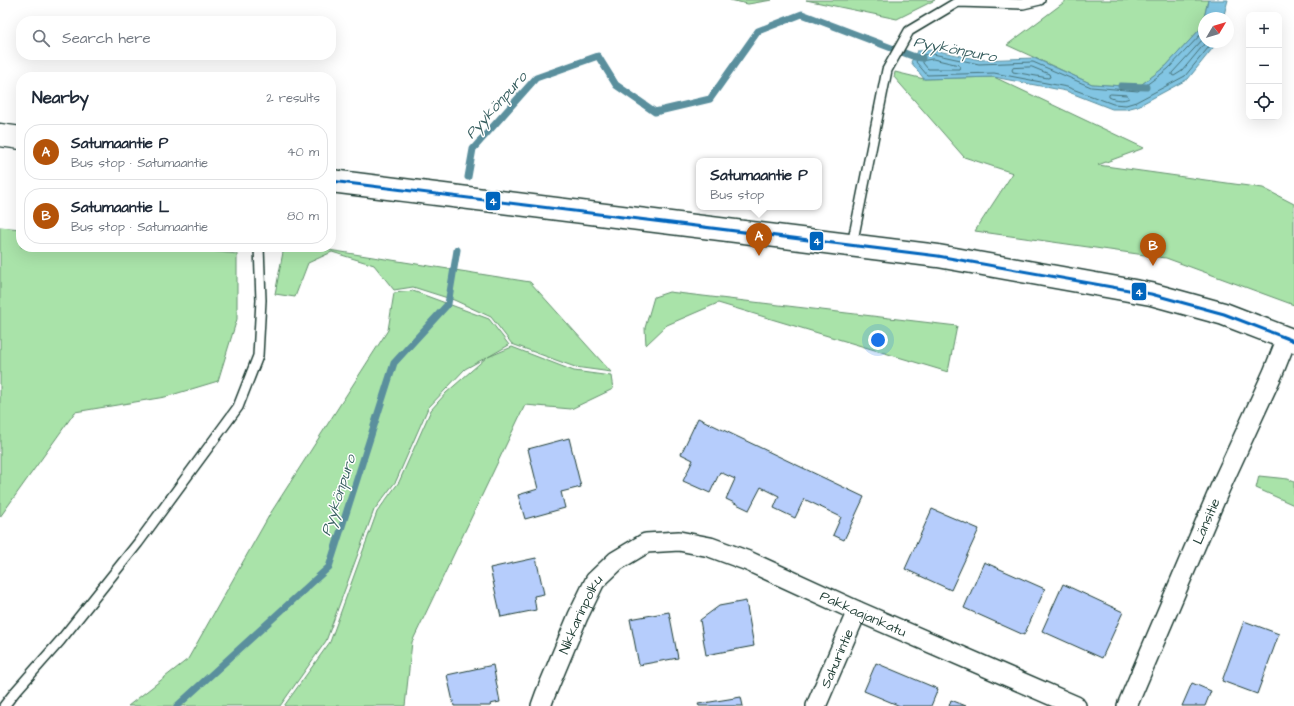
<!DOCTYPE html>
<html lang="en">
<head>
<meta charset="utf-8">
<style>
	body { margin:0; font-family:"Architects Daughter",sans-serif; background:#f2f2f3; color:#1f2937 }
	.controls { position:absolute; right:12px; top:12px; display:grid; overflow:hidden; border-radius:8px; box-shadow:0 4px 16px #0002 }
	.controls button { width:36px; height:36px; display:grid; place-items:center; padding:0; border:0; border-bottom:1px solid #e0e1e3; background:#fff; color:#1f2937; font:20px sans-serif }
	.compass { position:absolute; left:1198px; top:12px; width:36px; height:36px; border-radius:50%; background:#fff; box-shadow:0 4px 16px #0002; rotate:52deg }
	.you { position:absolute; left:878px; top:340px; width:14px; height:14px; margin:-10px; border:3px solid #fff; border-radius:50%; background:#1a73e8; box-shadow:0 0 0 6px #1a73e833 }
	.badge { display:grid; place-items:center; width:26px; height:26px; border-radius:50%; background:#b45309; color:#fff; font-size:13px; font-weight:700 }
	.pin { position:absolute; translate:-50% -33px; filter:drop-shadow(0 1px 2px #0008) }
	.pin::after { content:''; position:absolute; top:21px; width:14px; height:12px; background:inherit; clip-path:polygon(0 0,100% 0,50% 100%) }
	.popup { position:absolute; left:696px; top:158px; width:126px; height:52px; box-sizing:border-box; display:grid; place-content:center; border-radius:8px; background:#fff; filter:drop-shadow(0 1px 3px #0005); font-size:13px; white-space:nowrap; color:#747a83 }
	.popup b { font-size:15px; color:#1f2937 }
	.popup::after { content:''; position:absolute; left:50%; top:100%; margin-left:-8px; border:8px solid transparent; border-top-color:#fff }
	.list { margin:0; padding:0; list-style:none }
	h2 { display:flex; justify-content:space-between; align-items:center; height:52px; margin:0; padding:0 16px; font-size:17px }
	h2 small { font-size:13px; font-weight:400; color:#747a83 }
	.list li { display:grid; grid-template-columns:26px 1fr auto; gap:12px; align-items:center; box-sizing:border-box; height:56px; margin:0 8px 8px; padding:0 8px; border:1px solid #e0e1e3; border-radius:16px }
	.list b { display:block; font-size:15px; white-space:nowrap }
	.list p { margin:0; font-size:13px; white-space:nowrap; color:#747a83 }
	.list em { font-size:13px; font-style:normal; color:#747a83 }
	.icon { flex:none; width:22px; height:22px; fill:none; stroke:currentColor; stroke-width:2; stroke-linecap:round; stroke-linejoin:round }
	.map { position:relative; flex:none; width:1294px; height:706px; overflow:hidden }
	.search { position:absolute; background:#fff; box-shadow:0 4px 16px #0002; left:16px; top:16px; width:320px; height:44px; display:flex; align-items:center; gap:10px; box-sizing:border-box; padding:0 14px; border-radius:16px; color:#747a83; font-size:15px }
	.panel { position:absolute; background:#fff; box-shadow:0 4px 16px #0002; left:16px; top:72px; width:320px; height:180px; border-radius:16px }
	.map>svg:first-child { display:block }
	.green { fill:#a9e3a9; stroke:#64906e }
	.water { fill:#82c5e3; stroke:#5a8f9d }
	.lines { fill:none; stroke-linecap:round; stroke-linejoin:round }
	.shore { stroke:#47737a; stroke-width:1 }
	.stream { stroke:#5a8f9d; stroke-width:7 }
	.building { fill:#b6cdfc; stroke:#1f3d34 }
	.service-casing { stroke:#1f3d34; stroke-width:12 }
	.minor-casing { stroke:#1f3d34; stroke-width:22 }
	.tertiary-casing { stroke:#1f3d34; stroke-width:25 }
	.service { stroke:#fff; stroke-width:9 }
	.minor { stroke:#fff; stroke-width:19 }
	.tertiary { stroke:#fff; stroke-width:22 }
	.bus-1-casing { stroke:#fff; stroke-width:6 }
	.bus-1 { stroke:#0065bd; stroke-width:3 }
	.labels { text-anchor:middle; stroke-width:3; stroke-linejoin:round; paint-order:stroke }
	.street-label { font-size:14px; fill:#1f3d34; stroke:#fff }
	.water-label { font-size:15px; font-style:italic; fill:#385f60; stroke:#fff }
	.line-badge { stroke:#fff; stroke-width:1.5 }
	.badge-label { font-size:11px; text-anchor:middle; font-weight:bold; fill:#fff }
</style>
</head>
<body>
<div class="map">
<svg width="1294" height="706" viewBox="0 0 1294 706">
	<rect width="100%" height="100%" fill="#fff"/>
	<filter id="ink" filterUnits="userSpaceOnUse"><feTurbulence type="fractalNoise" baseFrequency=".025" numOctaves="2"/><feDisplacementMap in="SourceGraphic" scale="8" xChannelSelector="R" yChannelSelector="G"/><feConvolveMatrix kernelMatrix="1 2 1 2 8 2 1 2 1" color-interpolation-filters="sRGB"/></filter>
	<g filter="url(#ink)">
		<path class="green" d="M730 0H772L748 4Z
			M806 0H935L897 19Z
			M1067 0H1208L1202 27 1166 66 1138 87 1092 84 1007 45Z
			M895 72 924 79 994 77 1144 148 1098 165 1263 188 1294 204V305L1166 258 975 231 1013 173 964 157 894 77Z
			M0 227 21 229V247H173L237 254V319L218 381 165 397 75 412 0 517Z
			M284 247H310L530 282 611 372 575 367 512 344 491 317 454 300 413 287 394 290 374 265 332 252 308 263 295 297 275 294Z
			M413 291 489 319 509 345 488 357 512 347 574 371 611 376 613 389 571 409 525 405 412 642 405 706H284L330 642 377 512 399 482 431 410 446 393 487 357 465 369 428 408 396 481 374 510 326 641 280 706H128L188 659 270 514 388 330 394 293Z
			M669 292 957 326 948 372 718 303 667 325 646 345 645 328 654 297Z
			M1259 476 1288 479 1294 482V505L1256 488Z"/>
		<path class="water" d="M1208 0H1228L1223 18H1204V42H1217L1216 44 1188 79 1138 106 1126 109H1112L1066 91 994 77 924 79 911 62 917 51 933 50 980 60 1034 58 1092 84 1138 87 1166 66 1202 27Z"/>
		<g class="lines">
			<path class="shore" d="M1204 31 1168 69 1138 91 1091 87 1033 62 979 64 933 54 920 55 916 62 927 75 994 73 1067 87 1113 104 1126 105 1136 102 1185 76 1213 42
				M1204 38 1172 73V75L1174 76 1182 71 1206 42
				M933 59 959 65 960 67 959 69H928L923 63V61Z
				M1032 67 1049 74 1050 77 1048 78 1013 72 1012 70 1013 68Z
				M1111 94 1127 95 1129 98C1124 101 1114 100 1109 97V95Z"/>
			<path class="stream" d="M1121 86 1146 87
				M468 177 473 149 536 78 598 56 616 85 655 112 710 99 758 31 802 14 915 57 922 58
				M177 706 329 567 394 363 448 304 457 250"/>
		</g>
		<path class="building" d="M698 418 864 497 844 540 833 535 841 517 804 499 795 518 774 508 779 496 761 487 749 510 726 499 735 479 720 472 710 493 683 481 693 460 681 454Z
			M569 438 581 487 561 492 565 508 525 519 518 495 538 489 528 449Z
			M932 509 979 529 951 590 905 569Z
			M536 558 544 594 534 596 536 610 501 617 490 568Z
			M984 562 1045 589 1024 635 964 608Z
			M1063 584 1123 612 1102 658 1042 631Z
			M746 601 754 646 706 655 700 620 719 606Z
			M669 612 678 658 639 665 630 619Z
			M1244 621 1279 634 1257 694 1222 681Z
			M876 663 938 689 931 706H900L864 691Z
			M493 665 500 702 490 704 491 706H454L447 675Z
			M1192 683 1211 691 1205 706H1182Z
			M741 697 743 706H699L698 704Z
			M951 700 966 706H949Z"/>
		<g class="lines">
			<defs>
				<path id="service" d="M958 2 1023 4 1040 0
					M852 245 887 70 909 31 961 0
					M4 706 15 692 60 641 138 543 238 407 258 356 261 300 259 247"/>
				<g id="minor">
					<path id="s1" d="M541 706 545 695 578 616 595 581 616 561 646 543 679 541 710 547 748 561 857 611 1076 706"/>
					<path id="s2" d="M816 706 857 611"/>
					<path id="s3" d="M1127 706 1220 488 1273 373 1287 338"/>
				</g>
				<path id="tertiary" d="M0 135 21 138
					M331 181 938 256 1151 294 1224 314 1294 341"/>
			</defs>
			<use href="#service" class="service-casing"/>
			<use href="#minor" class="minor-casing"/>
			<use href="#tertiary" class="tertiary-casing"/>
			<use href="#service" class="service"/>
			<use href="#minor" class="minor"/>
			<use href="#tertiary" class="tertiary"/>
			<defs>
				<path id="bus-1" d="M331 181 938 256 1151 294 1224 314 1294 341"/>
			</defs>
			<use href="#bus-1" class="bus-1-casing"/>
			<use href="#bus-1" class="bus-1"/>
		</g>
	</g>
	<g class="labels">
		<g class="street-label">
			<text dy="5" stroke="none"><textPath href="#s3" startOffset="201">Länsitie</textPath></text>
			<text dy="5" stroke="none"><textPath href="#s1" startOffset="432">Pakkaajankatu</textPath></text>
			<text dy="5" stroke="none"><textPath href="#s1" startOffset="100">Nikkarinpolku</textPath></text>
			<text dy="5" stroke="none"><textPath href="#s2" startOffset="52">Sahurintie</textPath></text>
		</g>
		<g class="water-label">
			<text transform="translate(955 49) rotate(11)" y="5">Pyykönpuro</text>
			<text transform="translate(496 105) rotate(-48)" y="5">Pyykönpuro</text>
			<text transform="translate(338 495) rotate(-72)" y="5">Pyykönpuro</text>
		</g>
	</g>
	<g class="line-badge">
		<rect x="485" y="191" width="16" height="20" rx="4" fill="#0065bd"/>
		<rect x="809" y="231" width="15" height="20" rx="4" fill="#0065bd"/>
		<rect x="1131" y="282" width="16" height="19" rx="4" fill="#0065bd"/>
	</g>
	<g class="badge-label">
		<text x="493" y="205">4</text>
		<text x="817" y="245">4</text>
		<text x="1139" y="296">4</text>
	</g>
</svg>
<div class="controls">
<button>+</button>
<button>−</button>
<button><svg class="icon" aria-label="locate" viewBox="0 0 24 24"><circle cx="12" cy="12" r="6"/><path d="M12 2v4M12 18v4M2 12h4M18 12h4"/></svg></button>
</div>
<svg class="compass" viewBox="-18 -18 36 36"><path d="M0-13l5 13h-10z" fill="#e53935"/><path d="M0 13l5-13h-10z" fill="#747a83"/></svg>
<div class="you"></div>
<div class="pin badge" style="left:759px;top:256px">A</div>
<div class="popup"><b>Satumaantie P</b>Bus stop</div>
<div class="pin badge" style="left:1153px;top:266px">B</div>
<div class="search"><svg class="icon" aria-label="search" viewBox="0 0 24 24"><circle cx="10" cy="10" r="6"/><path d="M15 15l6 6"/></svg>Search here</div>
<section class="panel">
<h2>Nearby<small>2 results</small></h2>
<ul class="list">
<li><span class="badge">A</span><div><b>Satumaantie P</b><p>Bus stop · Satumaantie</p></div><em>40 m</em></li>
<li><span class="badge">B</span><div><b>Satumaantie L</b><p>Bus stop · Satumaantie</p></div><em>80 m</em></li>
</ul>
</section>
</div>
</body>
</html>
